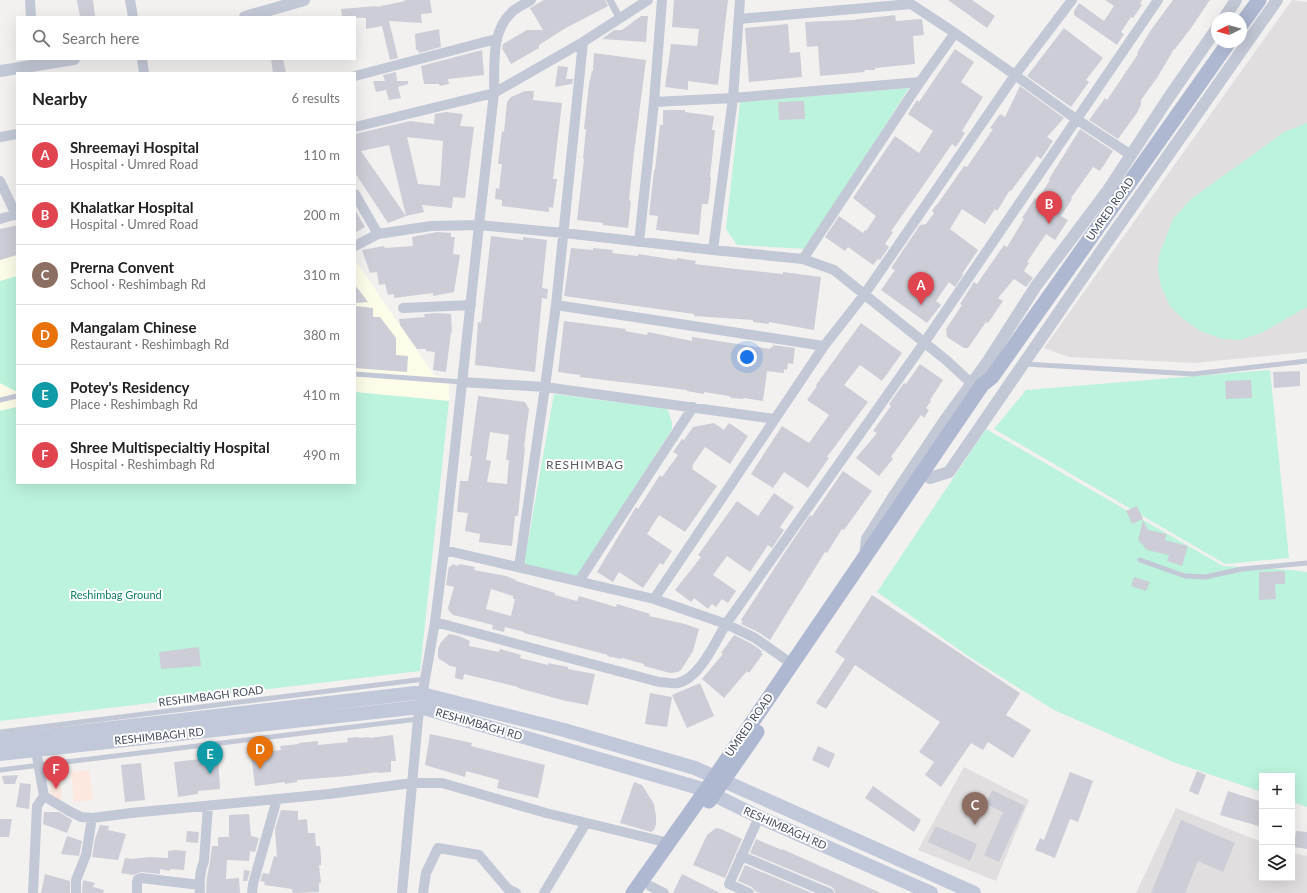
<!DOCTYPE html>
<html lang="en">
<head>
<meta charset="utf-8">
<style>
	body { margin:0; font-family:Lato,sans-serif; background:#f6f6f6; color:#222 }
	.controls { position:absolute; right:12px; bottom:12px; display:grid; overflow:hidden; border-radius:0px; box-shadow:0 4px 16px #0002 }
	.controls button { width:36px; height:36px; display:grid; place-items:center; padding:0; border:0; border-bottom:1px solid #e0e0e0; background:#fff; color:#222; font:20px sans-serif }
	.compass { position:absolute; left:1211px; top:12px; width:36px; height:36px; border-radius:50%; background:#fff; box-shadow:0 4px 16px #0002; rotate:265deg }
	.you { position:absolute; left:747px; top:357px; width:14px; height:14px; margin:-10px; border:3px solid #fff; border-radius:50%; background:#1a73e8; box-shadow:0 0 0 6px #1a73e833 }
	.badge { display:grid; place-items:center; width:26px; height:26px; border-radius:50%; background:#0b3ef1; color:#fff; font-size:13px; font-weight:700 }
	.pin { position:absolute; translate:-50% -33px; filter:drop-shadow(0 1px 2px #0008) }
	.pin::after { content:''; position:absolute; top:21px; width:14px; height:12px; background:inherit; clip-path:polygon(0 0,100% 0,50% 100%) }
	.list { margin:0; padding:0; list-style:none }
	h2 { display:flex; justify-content:space-between; align-items:center; height:52px; margin:0; padding:0 16px; font-size:17px }
	h2 small { font-size:13px; font-weight:400; color:#767676 }
	.list li { display:grid; grid-template-columns:26px 1fr auto; gap:12px; align-items:center; box-sizing:border-box; height:60px; padding:0 16px; border-top:1px solid #e0e0e0 }
	.list b { display:block; font-size:15px; white-space:nowrap }
	.list p { margin:0; font-size:13px; white-space:nowrap; color:#767676 }
	.list em { font-size:13px; font-style:normal; color:#767676 }
	.icon { flex:none; width:22px; height:22px; fill:none; stroke:currentColor; stroke-width:2; stroke-linecap:round; stroke-linejoin:round }
	.map { position:relative; flex:none; width:1307px; height:893px; overflow:hidden }
	.search { position:absolute; background:#fff; box-shadow:0 4px 16px #0002; left:16px; top:16px; width:340px; height:44px; display:flex; align-items:center; gap:10px; box-sizing:border-box; padding:0 14px; border-radius:0px; color:#767676; font-size:15px }
	.panel { position:absolute; background:#fff; box-shadow:0 4px 16px #0002; left:16px; top:72px; width:340px; height:412px; border-radius:0px }
	.map>svg:first-child { display:block }
	.commercial { fill:#fdfce9 }
	.education { fill:#e1dedf }
	.medical { fill:#fde8df }
	.green { fill:#bcf3dd }
	.building { fill:#cccdd6; fill-rule:evenodd }
	.lines { fill:none; stroke-linecap:round; stroke-linejoin:round }
	.service { stroke:#c3c8d6; stroke-width:5 }
	.pedestrian { stroke:#c3c8d6; stroke-width:7 }
	.minor { stroke:#c3c8d6; stroke-width:10 }
	.tertiary { stroke:#c3c8d6; stroke-width:12 }
	.secondary { stroke:#c1c8da; stroke-width:14 }
	.primary { stroke:#aeb8d1; stroke-width:15 }
	.labels { text-anchor:middle; stroke-width:4; stroke-linejoin:round; paint-order:stroke }
	.street-label { font-size:11px; fill:#464e5f; stroke:#fff }
	.park-label { font-size:11px; fill:#108162; stroke:#fff }
	.neighbourhood-label { font-size:12px; letter-spacing:1px; fill:#5c5e66; stroke:#fff }
</style>
</head>
<body>
<div class="map">
<svg width="1307" height="893" viewBox="0 0 1307 893">
	<rect width="100%" height="100%" fill="#f3f0f0"/>
	<path class="commercial" d="M17 224V407L0 411V229Z
		M355 260 434 375 449 380V401L355 392Z"/>
	<path class="education" d="M1292 0 1307 2V352L1194 363 1069 357 1044 348Z
		M964 767 1029 800 996 881 918 850Z
		M1176 808 1262 842V878H1292V853L1307 856V893H1136Z"/>
	<path class="medical" d="M89 770 93 800 74 802 71 772Z
		M60 777 62 800 52 801 50 778Z"/>
	<path class="green" d="M909 88 806 249 737 245 726 229 740 102Z
		M1307 123V307L1261 333 1240 340 1222 339 1200 331 1182 318 1170 306 1161 286 1158 271 1159 255 1173 219 1191 199 1284 132Z
		M17 276V392L0 383V281Z
		M1270 370 1289 558 1225 564 994 429 1026 390Z
		M355 392 449 401 420 671 0 721V411L17 407V483H355Z
		M554 394 662 408 668 410 672 423V429L577 577 524 564Z
		M986 429 1223 566 1291 570 1307 572V807L1292 802V776H1262V792L1173 762 1054 710 971 658 877 592Z"/>
	<path class="building" d="M77 0H93L95 17H80Z
		M404 0H430L432 13 421 14 422 23 389 21 398 58 390 60 382 26 366 29V18L342 17 341 9 377 6V7L405 1Z
		M544 0H605L608 6 564 29 539 45V48L511 64 502 48 503 44 527 30H543L530 8Z
		M674 0H728L718 85 688 81V90L665 87 671 44 697 46 699 29 672 27Z
		M948 0H972L995 16 987 28Z
		M1105 0H1142L1140 4 1142 5 1133 18 1131 17 1121 32 1124 34 1117 45 1074 15V11L1079 3 1104 21 1114 6Z
		M1173 0H1210L1191 28 1175 49H1174L1157 78 1141 100V105L1137 113 1118 139 1089 120 1105 98 1107 100 1138 54 1137 53 1151 30Z
		M895 15 896 21 922 19 924 35 913 36 915 64 875 68V70H864L865 72 820 76 818 46 807 47 805 22 852 20Z
		M641 16H648L646 42 602 39 614 30H622Z
		M788 24 790 53 800 52 802 77 749 82 745 28Z
		M1064 28 1103 58 1086 80 1089 82 1071 107 1027 76Z
		M439 29 441 47 419 53 418 50H416L415 34Z
		M955 49 974 62 961 82 983 97 962 131 965 133 956 147 952 144 916 196 891 231 893 232 885 244 889 247 880 260 878 259 873 265 848 247 845 251 825 237 839 216 863 233 865 230 866 231 876 216 853 198 895 136 919 153 933 131 908 114 917 100 919 102Z
		M482 50 484 75 448 79 449 84 440 86 439 84H424L421 66Z
		M594 53 646 60 634 153 629 200 631 201 628 228 603 225V223L577 220 584 159H583L586 129H584L589 84 592 71H593Z
		M271 59H283L286 73H273Z
		M558 66 568 67 566 79H573L572 84 555 87Z
		M396 72 397 81H408V84L398 87 401 98 389 100 386 90 376 92 373 81H385L383 75Z
		M1020 86 1064 118 1047 137 1053 141 1041 159 1037 156 1011 191 1010 190 997 211 995 209 985 224 962 209 950 229 978 250 962 274 963 275 955 287 949 282 936 301 941 305 927 323 881 290 895 270 891 268 920 225 926 224 934 213 932 211 936 205H937L964 166 967 167 993 129 990 128 1000 114 1005 117Z
		M525 91H534L533 100 562 103 553 179H557L553 208 549 207V212L502 206V200L495 199 496 188 499 189 502 164H498L502 131 504 132 507 102 511 97Z
		M804 101 805 119 779 120 778 102Z
		M663 110H685V112L714 116 712 130H715L710 177H711L710 190 708 204H702L699 235 656 230 658 216 649 215 654 170H655L660 125H663Z
		M446 112 463 114 460 126 474 127 465 198 453 197 452 208 422 205 424 212 406 216 388 223 355 173V134L410 121 434 124 435 114ZM407 137 443 141 440 186 418 184ZM389 145 406 216 361 151Z
		M1080 129 1113 151 1100 171 1093 167 1071 198 1072 199 1061 216 1068 220 1055 240 1046 234 1027 262 1029 263 1024 271 1033 278 1026 287 1014 279 998 298 1003 301 988 323 986 322 968 348H964L947 337 946 329 962 305 960 304 974 282 977 284 1004 245 1007 247 1024 219 1022 218 1035 198 1037 200 1050 180 1049 179Z
		M355 210 365 227 355 233Z
		M17 225V255L0 260V229Z
		M437 232 451 233V237H455L453 254 460 255 454 292 433 296V293L394 298V294L388 295 385 284 379 285 377 272 370 273 362 250 384 246 385 248 413 246 412 237Z
		M491 236 523 240V237L547 240 542 288 548 289 547 299 542 298 535 372 475 365 478 322 481 323Z
		M571 248 593 250V248L613 250 612 253 638 256V254L677 260V258L696 261 695 264 736 269 783 274V272L821 277 814 330 769 322V324L753 322V320L694 316V314L564 296Z
		M355 285 368 302 355 303Z
		M355 306 373 308V317H380L396 338V355L408 356 407 372 355 368Z
		M437 313 451 314 452 333 451 332 446 372 433 370 435 352 426 351V349H417L400 325 399 319 425 317 424 314Z
		M564 321 626 329 625 331 647 335 648 332 692 341V337L770 349 771 347H773V345L795 348 793 364 788 363 787 370 784 369V373L767 371 763 401 744 398 743 399 731 398 729 396 704 392V394L687 391V390L580 377V375L558 372Z
		M861 323 902 353 882 381 860 365 844 385 868 402 827 457 829 458 808 488 784 472 773 488 751 474 782 426 809 443 829 415 807 400 817 386 816 385Z
		M920 364 943 380 930 400 931 401 926 408 929 410 924 418 921 415 891 457 893 459 879 476 856 458 877 433 873 431 891 406 889 404 904 383 906 384Z
		M1300 371V386L1274 388 1273 372Z
		M1251 380 1252 398 1226 399 1225 381Z
		M478 396 525 402 529 409 524 447H525L518 516H515L512 546 479 542 480 534 465 531 468 513 457 512 460 481H468L472 456H470ZM490 432 509 435 506 460H509L507 484 487 482 491 461 486 460Z
		M714 423 724 430 729 423 748 436 730 464 705 447 692 466 693 467 692 469 717 486 685 532 659 515 647 534 672 551 663 565 660 563 643 588 619 572 613 582 597 572 636 507 638 509 660 475 662 477 678 455 673 452 682 439 684 440 693 427Z
		M843 471 872 491 844 530 842 529 827 553 825 552 770 640 758 632 741 624 743 622 741 620 783 555 810 515 812 516 828 493Z
		M774 493 794 507 780 527 784 530 772 548 768 545 750 572 727 556 713 575 736 591 728 603 722 599 716 607 712 604 708 609 694 598 691 602 675 590 701 557 698 555 737 501 758 516Z
		M1137 506 1143 519 1132 524 1126 511Z
		M1143 520 1148 530 1167 534 1165 540 1188 546 1182 566 1167 561 1169 555 1147 550 1138 540Z
		M452 564 458 566 459 564 475 567 474 570 506 576 516 580V581L555 593V595L577 601 579 596 616 607 617 604 650 614 649 616 685 624 699 629 693 651 681 670 678 672 670 673 644 666V664L622 658 621 659 607 656 608 655 524 633V632L505 627 504 632 492 629 493 625 453 615 449 611 448 608 454 587 446 585 449 566 451 567ZM491 589 513 596V599H515L511 616 486 609Z
		M1285 571V584H1275L1276 599 1259 600V572Z
		M1134 577 1150 582 1146 591 1131 586Z
		M872 595 1020 693 1006 715 1031 730 1013 758 988 742 983 750 971 743 941 787 925 775 934 762 919 752 940 722 855 665 826 709 816 703 845 659 835 652Z
		M449 634 459 636 470 641 469 646 499 652 500 649 521 655 520 658 548 665V663L568 667V669L595 674 588 705 566 701 518 688V687L464 674 463 680 455 678 456 667 450 666 438 658V649L441 642Z
		M734 635 752 644 762 651 761 653 763 654 749 673 747 671 724 698 702 679 723 654 721 653Z
		M199 647 201 666 161 669 159 652Z
		M700 683 714 716 687 728 672 695Z
		M650 693 672 697 667 727 645 724Z
		M430 734 472 743 471 746 545 765 538 798 497 788 499 780 466 771 465 777 425 765Z
		M393 735 396 761H391V772L378 773V772L347 776 297 780V782L285 784V782L255 786 251 754 281 750 280 746 299 744V743L318 741V745L348 742 347 738 359 737V738L369 737V738Z
		M818 746 835 754 829 768 812 760Z
		M218 757 220 789 198 791V794L178 797 174 762Z
		M141 763 145 800 125 802 121 765Z
		M1197 771 1206 775 1198 795 1189 791Z
		M1070 772 1093 781 1078 822 1070 819 1055 858 1035 850 1040 838 1044 840Z
		M18 775 15 784H4L2 776Z
		M634 782 642 785 654 804 656 816V824L654 830 651 832 620 823Z
		M20 783 31 784 29 809 16 807Z
		M873 786 921 820 914 832 865 798Z
		M992 790 1025 806 999 862 984 855 1003 812 986 804Z
		M1228 791 1262 802V827L1220 815Z
		M281 810 298 811V820L307 819 308 833H315L316 846H320L321 857V865H319L321 883H319V892L294 893 292 892V889L264 885 265 882 260 881 263 873 269 874 274 856 277 857 275 829Z
		M44 812H59L72 820 67 833 43 824Z
		M249 814 251 836 259 838 255 852 250 851 249 861 227 860 226 879 239 878 240 893H206L207 877 210 862 212 846H218V837H229V815Z
		M0 819H12L9 837H0Z
		M1181 820 1235 843 1223 872 1198 861 1185 893H1151Z
		M100 825 109 826 108 830 126 834 118 860 92 857 95 839Z
		M935 827H938L977 844 970 861 928 842Z
		M716 828 721 829 742 839 725 878 693 865 707 835Z
		M187 831 199 832 198 843 186 842Z
		M1296 831 1307 832V849L1294 847Z
		M67 836 82 841 79 856 61 854Z
		M756 839 782 850V849L881 893H835L834 889 832 887 750 853Z
		M175 850 186 851 184 870 170 869V871L160 869V874L141 872 133 875 121 873 125 858 131 859 150 857 168 858V851Z
		M745 865 812 893H760L755 891 752 887 738 881Z
		M244 870 250 871 247 881H243Z
		M45 874 70 881V893H41Z
		M682 874 720 893H673Z
		M83 880 95 883 93 887 104 890 103 893H82Z"/>
	<g class="lines">
		<path class="service" d="M1025 364 1193 374 1307 361
			M355 374 462 382
			M0 400 17 396
			M1140 560 1185 576 1205 577 1242 569 1307 563
			M0 732 425 679
			M0 770 418 719"/>
		<path class="pedestrian" d="M610 0 620 19"/>
		<path class="minor" d="M30 0 31 17
			M130 0 133 17
			M740 0 733 98 713 250 803 259 834 270 946 360 971 383
			M1072 0 1015 75 1076 119 1131 155
			M739 19 911 4 955 33 920 82
			M142 59 144 73
			M355 76 496 39
			M654 102 733 98 920 82 803 259
			M355 127 494 93C495 65 490 32 512 12 517 7 525 4 531 0
			M0 137 17 134
			M0 181 16 215
			M355 194 378 234 431 226 479 225 564 233 713 250
			M0 219 17 214
			M639 242 654 102 662 0
			M355 246 378 234
			M556 305 824 346
			M403 308 471 305
			M462 382 545 387 775 419 824 346 864 295 1015 75 955 33
			M444 550 654 599 775 419
			M519 567 545 387 556 305 583 42
			M579 581 693 407
			M654 599 726 624 755 638 792 664
			M435 622 659 682C665 682 672 684 678 683 700 678 715 642 726 624L924 343 1158 0
			M35 745 44 796 69 811 81 817 92 818 131 813 329 794 412 783H442L546 813 669 843
			M741 856 829 893
			M650 886 664 893
			M33 893 37 806 44 796
			M76 893V880L86 855 92 818
			M137 893V882L138 879 141 878 200 885
			M200 893C199 882 200 871 204 861L208 806
			M252 893 253 884 277 799
			M402 893 418 719 435 622 444 550 479 225 494 93 583 42 648 0
			M423 893 426 873 438 848 479 855 508 889 516 893
			M544 893 586 823
			M749 893 729 884 759 817"/>
		<path class="tertiary" d="M245 17 304 0
			M1224 18 1236 0
			M0 71 74 59
			M930 478 949 472 1101 251 1277 0
			M865 556 867 539 894 496 945 420 988 361 1036 286 1108 190 1167 100 1217 28"/>
		<path class="secondary" d="M0 741 363 699 415 693 422 694 564 730 695 768 974 893
			M0 754 420 707 706 790 714 795 759 817 931 893"/>
		<path class="primary" d="M1241 25 1259 0
			M709 801 757 732
			M633 893 706 790 982 385 992 377 1229 42"/>
	</g>
	<g class="labels">
		<g class="street-label">
			<text transform="translate(1110 209) rotate(-55)" y="4">UMRED ROAD</text>
			<text transform="translate(211 696) rotate(-7)" y="4">RESHIMBAGH ROAD</text>
			<text transform="translate(479 724) rotate(16)" y="4">RESHIMBAGH RD</text>
			<text transform="translate(749 725) rotate(-55)" y="4">UMRED ROAD</text>
			<text transform="translate(159 736) rotate(-6)" y="4">RESHIMBAGH RD</text>
			<text transform="translate(785 828) rotate(24)" y="4">RESHIMBAGH RD</text>
		</g>
		<g class="park-label">
			<text x="116" y="599">Reshimbag Ground</text>
		</g>
		<g class="neighbourhood-label">
			<text x="585" y="469">RESHIMBAG</text>
		</g>
	</g>
</svg>
<div class="controls">
<button>+</button>
<button>−</button>
<button><svg class="icon" aria-label="layers" viewBox="0 0 24 24"><path d="M12 4l9 5-9 5-9-5zM3 14l9 5 9-5"/></svg></button>
</div>
<svg class="compass" viewBox="-18 -18 36 36"><path d="M0-13l5 13h-10z" fill="#e53935"/><path d="M0 13l5-13h-10z" fill="#767676"/></svg>
<div class="you"></div>
<div class="pin badge" style="left:921px;top:305px;background:#e0444e">A</div>
<div class="pin badge" style="left:1049px;top:224px;background:#e0444e">B</div>
<div class="pin badge" style="left:975px;top:825px;background:#8d6e63">C</div>
<div class="pin badge" style="left:260px;top:769px;background:#e8710a">D</div>
<div class="pin badge" style="left:210px;top:774px;background:#0f9aa8">E</div>
<div class="pin badge" style="left:56px;top:789px;background:#e0444e">F</div>
<div class="search"><svg class="icon" aria-label="search" viewBox="0 0 24 24"><circle cx="10" cy="10" r="6"/><path d="M15 15l6 6"/></svg>Search here</div>
<section class="panel">
<h2>Nearby<small>6 results</small></h2>
<ul class="list">
<li><span class="badge" style="background:#e0444e">A</span><div><b>Shreemayi Hospital</b><p>Hospital · Umred Road</p></div><em>110 m</em></li>
<li><span class="badge" style="background:#e0444e">B</span><div><b>Khalatkar Hospital</b><p>Hospital · Umred Road</p></div><em>200 m</em></li>
<li><span class="badge" style="background:#8d6e63">C</span><div><b>Prerna Convent</b><p>School · Reshimbagh Rd</p></div><em>310 m</em></li>
<li><span class="badge" style="background:#e8710a">D</span><div><b>Mangalam Chinese</b><p>Restaurant · Reshimbagh Rd</p></div><em>380 m</em></li>
<li><span class="badge" style="background:#0f9aa8">E</span><div><b>Potey's Residency</b><p>Place · Reshimbagh Rd</p></div><em>410 m</em></li>
<li><span class="badge" style="background:#e0444e">F</span><div><b>Shree Multispecialtiy Hospital</b><p>Hospital · Reshimbagh Rd</p></div><em>490 m</em></li>
</ul>
</section>
</div>
</body>
</html>
